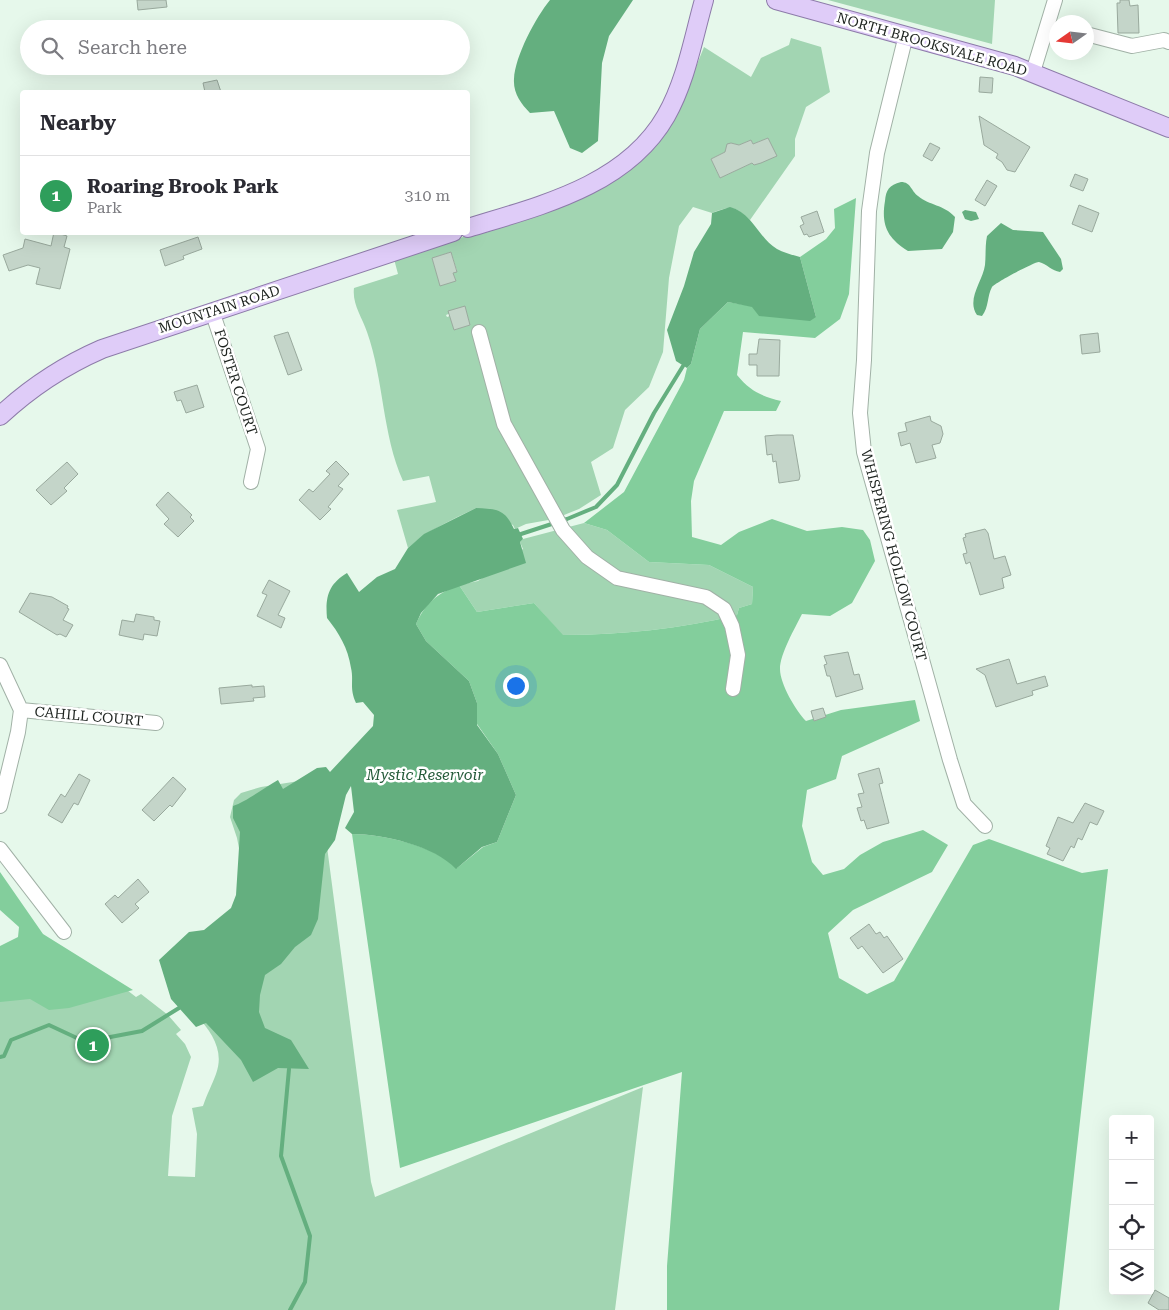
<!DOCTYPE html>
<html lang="en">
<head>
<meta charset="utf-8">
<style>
	body { margin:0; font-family:"Roboto Serif",serif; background:#f7f7f7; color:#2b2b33 }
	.controls { position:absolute; right:15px; bottom:15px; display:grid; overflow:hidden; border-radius:5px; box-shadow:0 5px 20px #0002 }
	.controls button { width:45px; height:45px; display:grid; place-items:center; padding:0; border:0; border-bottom:1px solid #e1e1e2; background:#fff; color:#2b2b33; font:25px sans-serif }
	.compass { position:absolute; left:1049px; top:15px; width:45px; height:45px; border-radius:50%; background:#fff; box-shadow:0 5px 20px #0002; rotate:256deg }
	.you { position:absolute; left:515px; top:685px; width:18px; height:18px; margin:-12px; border:4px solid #fff; border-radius:50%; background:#1a73e8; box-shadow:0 0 0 8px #1a73e833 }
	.badge { display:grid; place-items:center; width:32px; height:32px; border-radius:50%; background:#7f43b9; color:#fff; font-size:16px; font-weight:700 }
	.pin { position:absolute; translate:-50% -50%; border:2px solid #fff; box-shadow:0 1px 5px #0006 }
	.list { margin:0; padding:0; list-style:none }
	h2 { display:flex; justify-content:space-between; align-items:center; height:65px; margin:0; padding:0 20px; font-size:21px }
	h2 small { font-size:16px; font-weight:400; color:#7c7c81 }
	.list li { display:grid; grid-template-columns:32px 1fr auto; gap:15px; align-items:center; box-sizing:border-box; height:80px; padding:0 20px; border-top:1px solid #e1e1e2 }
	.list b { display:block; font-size:19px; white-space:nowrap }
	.list p { margin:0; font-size:16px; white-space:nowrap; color:#7c7c81 }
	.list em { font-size:16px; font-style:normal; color:#7c7c81 }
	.icon { flex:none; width:28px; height:28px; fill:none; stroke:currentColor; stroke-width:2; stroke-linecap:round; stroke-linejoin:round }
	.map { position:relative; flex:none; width:1169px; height:1310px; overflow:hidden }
	.search { position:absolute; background:#fff; box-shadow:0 5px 20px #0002; left:20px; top:20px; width:450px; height:55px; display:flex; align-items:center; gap:12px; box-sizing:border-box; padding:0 18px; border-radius:28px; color:#7c7c81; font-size:19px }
	.panel { position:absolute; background:#fff; box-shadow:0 5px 20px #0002; left:20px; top:90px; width:450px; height:145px; border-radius:5px }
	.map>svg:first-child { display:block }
	.green { fill:#a2d5b2; fill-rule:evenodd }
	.forest { fill:#83ce9c }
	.water { fill:#64af7f }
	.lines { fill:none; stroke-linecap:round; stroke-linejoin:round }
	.stream { stroke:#64af7f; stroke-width:4 }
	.building { fill:#c4d5c9; stroke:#99a99d }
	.minor-casing { stroke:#a1b1a6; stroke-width:16 }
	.major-casing { stroke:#8d7ba9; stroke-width:20 }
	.minor { stroke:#fff; stroke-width:14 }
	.major { stroke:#dfccf8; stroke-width:18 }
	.labels { text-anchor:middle; stroke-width:5; stroke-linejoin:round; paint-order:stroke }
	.street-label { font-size:14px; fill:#1d231f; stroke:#fff }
	.water-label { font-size:15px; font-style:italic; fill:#235a39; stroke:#fff }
</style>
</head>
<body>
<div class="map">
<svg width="1169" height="1310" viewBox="0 0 1169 1310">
	<rect width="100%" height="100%" fill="#e6f8eb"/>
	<path class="green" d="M828 0H995L992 44Z
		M791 38 821 47 830 92 806 107 795 139V156L750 220C733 205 732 206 712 213L693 207 679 226 669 278 663 352 649 387 625 410 613 448 591 462 601 495 579 509 554 519 526 524 515 529 513 525 476 508C451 520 429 530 408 548L397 510 436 502 429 476 403 481C382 434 384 380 367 332 362 317 352 304 354 288L398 274 394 259 541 212 652 147 668 129 687 89 704 47 751 77 761 58 789 45ZM768 138 776 156 754 165 752 163 720 178 711 159 725 152 727 145 731 143 739 145 751 140 753 144ZM451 252 457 271 453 273 456 281 440 285 432 258ZM465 307 470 325 454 330 450 316 447 317 446 315Z
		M584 523 607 530 649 562 709 565 753 587 752 604 739 608 737 615C679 629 622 635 562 635L534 603 477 612 459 585 478 581 523 549 520 542 523 539Z
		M318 778 371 1182 375 1197 643 1087 615 1310H0V996L106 974 136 997 141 994 168 1015 181 1030 176 1034 185 1044 191 1057 172 1116 168 1176 195 1177 197 1134 192 1108 203 1106C207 1094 212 1085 216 1074 226 1047 207 1027 191 1009L238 914 243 869 237 838 230 817 234 800 241 793 261 787Z"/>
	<path class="forest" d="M856 198 849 294 840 319 815 338 743 332 737 375C750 391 761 396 781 401L776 411H724L694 481 691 501 692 537 721 545 739 532 772 519 807 531 842 527 863 530 870 540 875 561 852 603 830 616 802 614C795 628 780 654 780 669 780 684 796 711 806 721L841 710 915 700 920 721 842 756 836 779 807 790 802 826 812 862 823 875 844 869 860 855 883 842 923 830 948 845 932 872 853 910 828 933 839 978 867 994 894 981 973 845 989 839 1082 873 1108 869 1059 1310H667V1266L682 1072 400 1168 352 834C383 834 435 846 457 868L483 847 497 842 516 795 498 754 477 724V703L469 681 426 641 416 624C426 602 437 594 459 585L477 612 534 603 563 635C622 635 679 629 737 615L739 608 752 604 753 587 709 565 649 562 607 530 584 523 624 492 684 380 687 368 691 364 700 329 728 302 816 317 800 257 826 239 835 228 834 209Z
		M0 872 43 934 133 990 69 1008 49 1010 30 999 0 1002V946L18 937 19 927 0 910Z"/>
	<path class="water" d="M550 0H633L609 36 602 63 598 141 582 153 570 148 554 111 530 113C521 104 513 93 514 79 515 56 536 17 550 0Z
		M901 182C911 182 911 191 918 196 930 206 943 204 955 217L953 232 942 249 908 251C887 238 881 225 885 201 886 190 889 185 901 182Z
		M730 207C753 213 759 239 777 249 784 253 793 255 800 257L816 317 810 321 759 316 752 307 728 302 700 329 691 364 687 368 676 361 667 330 684 286 694 252 711 224 712 213Z
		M965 210 976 212 979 219 971 221 965 219 962 212Z
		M1001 223 1013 230 1043 232 1061 259 1063 269 1060 272C1052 271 1047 264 1039 262 1036 261 995 283 992 287 987 296 989 307 982 316L977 315C966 299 983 281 985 265 986 255 985 246 987 236Z
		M476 508C497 509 505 509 514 529L518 528 523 539 520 542 526 563 438 594 421 613 416 624 426 641 469 681 477 703V725L498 754 516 795 497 842 482 847 456 869C435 846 383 834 352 834L345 828 354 812 351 786 346 795 335 840 325 854 318 919 311 935 295 947 281 964 265 975 260 995 259 1012 265 1028 291 1040 309 1069 278 1068 253 1082 241 1060 206 1023 196 1027 171 999 159 960 189 932 204 930 231 908 236 895 240 832 233 818V806C246 802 265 787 278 780L283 789 317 768 326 767 330 772 373 726 374 715 363 702 356 703C349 688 354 681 351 668 348 648 339 633 327 618 325 596 329 584 347 573L359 592 377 577 395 569 408 548 424 534Z"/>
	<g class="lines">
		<path class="stream" d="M521 534 567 519 596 507 617 485 654 413 683 366
			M0 1057 4 1056 11 1040 49 1025 79 1039 105 1038 142 1031 179 1008
			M289 1069 281 1156 310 1236 305 1282 290 1310"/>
	</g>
	<path class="building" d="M137 0H166L167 7 138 10Z
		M1120 0H1129L1130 6 1138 5 1139 33H1118L1117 3H1120Z
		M980 77 993 78 992 93 979 92Z
		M217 80 221 92H205L203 83Z
		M979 116 1030 147 1015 172 1007 170 1002 162 996 158 998 154 984 145Z
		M768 138 777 156 761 163 754 165 752 163 720 178 711 159 725 152 727 144 731 143 739 145 751 140 753 144Z
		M930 143 940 148 932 161 923 156Z
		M1075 174 1088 179 1083 191 1070 186Z
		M987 180 997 186 985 206 975 200Z
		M1079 205 1099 213 1092 232 1072 224Z
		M817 211 824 232 809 237 807 234 804 235 800 226 804 224 801 217Z
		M54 232 67 236 64 247 70 249 60 289 36 284 40 268 28 265 9 271 3 255 23 248 25 239 51 246Z
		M198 237 202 249 183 256 184 259 165 266 160 250Z
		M451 252 457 272 453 273 456 281 440 286 432 258Z
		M465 306 470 325 454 330 448 311Z
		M288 332 302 370 288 375 274 336Z
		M1098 333 1100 352 1082 354 1080 335Z
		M759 339 780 340 779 376H757V365H749V354H757Z
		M197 385 204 407 186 413 181 400 177 401 174 392Z
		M930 416 931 421 941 426 943 434 940 443 932 445 936 458 916 463 910 443 901 446 898 433 907 431 905 423Z
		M777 435H793L800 476 799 480 779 483 776 461 773 462 772 454 767 455 765 436Z
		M336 461 349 474 338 486 343 489 328 507 331 509 320 520 299 500 309 489 313 492 330 474 326 471Z
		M67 462 78 474 64 488 67 491 51 505 36 490Z
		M168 492 192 515 190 517 194 521 178 537 164 524 169 519 156 505Z
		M985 529 988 533 994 559 1005 556 1011 575 1002 578 1004 588 980 595 970 562 966 564 963 554 967 553 963 538 966 537 965 534Z
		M269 580 290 591 278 615 285 618 281 628 257 616 267 595 262 593Z
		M30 593 52 597 68 606 67 608 69 609 63 620 73 625 66 637 60 634 57 635 19 612Z
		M136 614 154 617V620L160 621 157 636 144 634 143 640 119 635 122 620 134 622Z
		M848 652 854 675 859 674 863 689 836 697 830 676H827L824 665 827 664 824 656Z
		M1009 659 1017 684 1045 676 1048 686 1032 691 1033 695 996 707 985 675 976 669Z
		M252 685V687L264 686 265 697 253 698 254 701 221 704 219 688Z
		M823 708 826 717 814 721 811 711Z
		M879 768 883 783 879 784 889 823 867 829 864 820 861 821 857 808 862 807 858 794 864 793 858 774Z
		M79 774 90 780 78 805 74 803 62 823 48 815 61 794 65 797Z
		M173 777 186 789 172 807 170 805 154 821 142 810Z
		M1085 803 1104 811 1097 825 1090 822 1082 840 1078 838 1074 848 1071 846 1063 861 1047 854 1050 848 1046 846 1058 817 1073 823Z
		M138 879 149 892 135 904 139 908 122 923 105 904 115 895 118 898Z
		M869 924 876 934 880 932 884 938 887 936 903 959 883 973 862 946 858 949 850 938Z
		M1155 1290 1169 1298V1310H1159L1148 1303Z"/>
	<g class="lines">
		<defs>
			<path id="minor" d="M1086 34 1132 46 1164 40 1169 42
				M906 35 877 153 869 211 864 360 860 413 864 452 950 760 964 804 985 826
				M1033 72 1055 0
				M212 311 258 449 251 482
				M479 332 504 424 563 530 587 557 617 578 706 597 724 609 732 626 738 655 733 689
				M0 665 21 710 18 732 0 806
				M21 710 156 723
				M0 849 64 932"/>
			<path id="major" d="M776 0 1015 66 1169 128
				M468 228C539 206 626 186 666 116 686 81 693 39 704 0
				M0 416C31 387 63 366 102 349L453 232"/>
		</defs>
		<use href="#minor" class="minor-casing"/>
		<use href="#major" class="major-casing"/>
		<use href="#minor" class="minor"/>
		<use href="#major" class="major"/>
	</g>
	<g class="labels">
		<g class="street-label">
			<text transform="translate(932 44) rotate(16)" y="5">NORTH BROOKSVALE ROAD</text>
			<text transform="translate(219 309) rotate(-18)" y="5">MOUNTAIN ROAD</text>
			<text transform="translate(236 382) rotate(72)" y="5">FOSTER COURT</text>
			<text transform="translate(894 555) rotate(75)" y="5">WHISPERING HOLLOW COURT</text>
			<text transform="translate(89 716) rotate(5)" y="5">CAHILL COURT</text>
		</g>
		<g class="water-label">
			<text x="425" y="780">Mystic Reservoir</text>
		</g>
	</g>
</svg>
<div class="controls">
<button>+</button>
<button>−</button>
<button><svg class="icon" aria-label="locate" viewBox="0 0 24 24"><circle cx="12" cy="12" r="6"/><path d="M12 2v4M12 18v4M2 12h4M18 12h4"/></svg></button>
<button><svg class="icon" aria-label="layers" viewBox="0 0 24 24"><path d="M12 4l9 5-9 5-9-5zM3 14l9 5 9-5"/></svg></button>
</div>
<svg class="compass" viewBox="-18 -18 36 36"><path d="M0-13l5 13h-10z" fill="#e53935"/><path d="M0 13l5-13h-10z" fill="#7c7c81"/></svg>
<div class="you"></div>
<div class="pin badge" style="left:93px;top:1045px;background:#2e9e5b">1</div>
<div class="search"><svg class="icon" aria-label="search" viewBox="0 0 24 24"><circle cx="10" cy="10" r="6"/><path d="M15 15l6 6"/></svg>Search here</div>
<section class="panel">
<h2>Nearby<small></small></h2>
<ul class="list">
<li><span class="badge" style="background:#2e9e5b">1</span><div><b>Roaring Brook Park</b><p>Park</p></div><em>310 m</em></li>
</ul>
</section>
</div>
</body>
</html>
